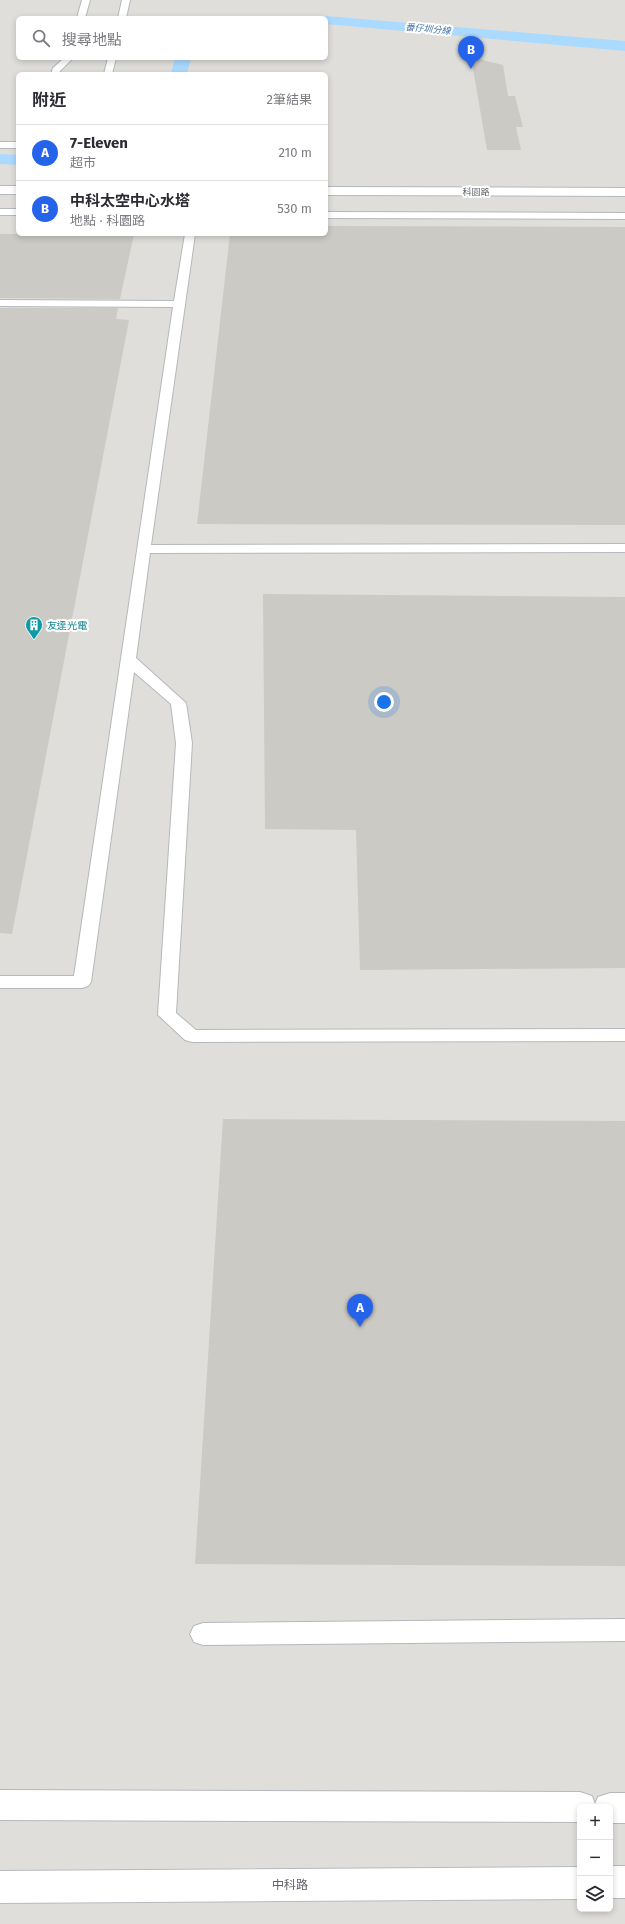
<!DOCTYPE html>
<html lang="zh-TW">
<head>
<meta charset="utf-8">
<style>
	body { margin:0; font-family:"Fira Sans","Noto Sans TC",sans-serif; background:#f7f7f7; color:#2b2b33 }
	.controls { position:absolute; right:12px; bottom:12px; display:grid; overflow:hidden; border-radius:6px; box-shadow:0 2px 6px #0003 }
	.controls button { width:36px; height:36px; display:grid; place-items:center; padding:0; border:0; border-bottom:1px solid #e1e1e2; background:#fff; color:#2b2b33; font:20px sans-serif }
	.you { position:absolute; left:384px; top:702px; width:14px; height:14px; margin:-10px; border:3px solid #fff; border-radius:50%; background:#1a73e8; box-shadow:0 0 0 6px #1a73e833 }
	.badge { display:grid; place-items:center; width:26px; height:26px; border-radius:50%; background:#2563eb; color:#fff; font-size:13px; font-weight:700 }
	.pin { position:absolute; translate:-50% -33px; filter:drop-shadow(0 1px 2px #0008) }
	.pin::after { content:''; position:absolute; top:21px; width:14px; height:12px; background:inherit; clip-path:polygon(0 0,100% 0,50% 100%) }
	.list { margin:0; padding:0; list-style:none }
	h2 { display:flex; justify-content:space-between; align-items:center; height:52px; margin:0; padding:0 16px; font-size:17px }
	h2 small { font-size:13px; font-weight:400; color:#7c7c81 }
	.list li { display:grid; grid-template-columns:26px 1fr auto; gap:12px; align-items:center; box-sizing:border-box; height:56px; padding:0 16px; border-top:1px solid #e1e1e2 }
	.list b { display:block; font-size:15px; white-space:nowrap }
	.list p { margin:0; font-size:13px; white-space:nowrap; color:#7c7c81 }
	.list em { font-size:13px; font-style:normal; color:#7c7c81 }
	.icon { flex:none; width:22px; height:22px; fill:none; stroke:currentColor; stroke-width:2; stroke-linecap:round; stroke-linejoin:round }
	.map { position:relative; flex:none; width:625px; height:1924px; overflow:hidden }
	.search { position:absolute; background:#fff; box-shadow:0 2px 6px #0003; left:16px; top:16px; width:312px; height:44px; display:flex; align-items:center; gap:10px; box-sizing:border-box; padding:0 14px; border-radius:6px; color:#7c7c81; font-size:15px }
	.panel { position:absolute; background:#fff; box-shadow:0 2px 6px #0003; left:16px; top:72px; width:312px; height:164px; border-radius:6px }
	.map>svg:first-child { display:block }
	.industrial { fill:#e0deda; fill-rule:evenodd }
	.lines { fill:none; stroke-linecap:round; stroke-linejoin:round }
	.canal { fill:#aadaff; fill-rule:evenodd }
	.building { fill:#cccac5 }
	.lane-casing { stroke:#b5b8bc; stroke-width:2 }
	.street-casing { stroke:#b5b8bc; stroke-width:2 }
	.secondary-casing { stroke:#b6babf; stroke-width:2 }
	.lane { fill:#fff; fill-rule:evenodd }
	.street { fill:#fff; fill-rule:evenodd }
	.secondary { fill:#fff; fill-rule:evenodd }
	.labels { text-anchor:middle; stroke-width:4; stroke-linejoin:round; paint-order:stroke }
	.far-water-label { font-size:9px; font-style:italic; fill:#4174aa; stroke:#fff }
	.far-street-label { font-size:9px; fill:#5f6368; stroke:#fff }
	.culture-label { font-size:10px; fill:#0d838f; stroke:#fff; text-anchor:start }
	.near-street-label { font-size:12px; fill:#5f6368; stroke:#fff }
</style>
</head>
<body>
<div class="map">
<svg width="625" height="1924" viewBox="0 0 625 1924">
	<rect width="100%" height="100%" fill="#f1efe8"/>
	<path class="industrial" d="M0 0H625V1924H0ZM18 18H326V58H18ZM18 74H326V234H18ZM580 1807H610V1909H580Z"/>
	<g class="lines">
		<path class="canal" d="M326 16 625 41V51L326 24V18H320Z
			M175 58H191L187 74H171Z
			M0 154 18 155V165L0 164Z"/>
	</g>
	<path class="building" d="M471 57 503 65 508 96H515L523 127H516L521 150H487Z
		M326 226 625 227V525L197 524 230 234H326Z
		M0 234H134L120 299 0 298Z
		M0 308H118L116 319 129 320 12 934 0 933Z
		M263 594 625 597V968L360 970 356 830 265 829Z
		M223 1119 625 1121V1566L195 1564Z"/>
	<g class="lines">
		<defs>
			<path id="lane" d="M82 0H90L85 18H77Z
				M122 0H130L126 18H118Z
				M64 58H73L60 71 59 74H51L53 68Z
				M108 58H116L112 74H104Z
				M0 142H18V148H0Z
				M0 209H18V215H0Z
				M326 212 625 213V219L326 218Z
				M185 234H195L151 545 625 544V552L150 553 136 658 186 703 192 743 176 1013 196 1030 625 1029V1041L192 1042 185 1040 158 1015 176 743 171 704 134 672 91 982 88 986 82 988H0V976H74L173 307 0 306V300L174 301Z
				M625 1619V1641L203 1645 194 1642 190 1634 194 1626 203 1623Z"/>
			<path id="street" d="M0 186H18V194H0Z
				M326 187 625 188V196L326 195Z
				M0 1790 580 1792 592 1796 595 1804 598 1797 610 1793H625V1823H610V1807H580V1822L0 1820Z"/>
			<path id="secondary" d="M610 1866H625V1898H610Z
				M580 1867V1899L0 1903V1871Z"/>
		</defs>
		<use href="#lane" class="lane-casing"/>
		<use href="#street" class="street-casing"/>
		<use href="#secondary" class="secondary-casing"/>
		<use href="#lane" class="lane"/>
		<use href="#street" class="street"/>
		<use href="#secondary" class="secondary"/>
	</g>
	<defs>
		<symbol id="building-pin" viewBox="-11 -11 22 30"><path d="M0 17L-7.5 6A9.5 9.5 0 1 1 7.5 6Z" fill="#0f9aa8" stroke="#fff"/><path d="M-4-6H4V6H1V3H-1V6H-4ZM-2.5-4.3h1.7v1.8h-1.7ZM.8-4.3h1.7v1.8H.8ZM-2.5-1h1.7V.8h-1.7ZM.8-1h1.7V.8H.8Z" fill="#fff"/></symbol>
	</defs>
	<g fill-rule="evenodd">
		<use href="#building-pin" x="24" y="615" width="20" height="27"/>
	</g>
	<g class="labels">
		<g class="far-water-label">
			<text transform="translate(428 29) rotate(5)" y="3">番仔圳分線</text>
		</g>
		<g class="far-street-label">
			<text x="476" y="195">科園路</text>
		</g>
		<g class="culture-label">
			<text x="47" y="629">友達光電</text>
		</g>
		<g class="near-street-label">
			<text x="290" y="1889">中科路</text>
		</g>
	</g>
</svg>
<div class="controls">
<button>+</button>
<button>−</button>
<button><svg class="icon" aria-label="layers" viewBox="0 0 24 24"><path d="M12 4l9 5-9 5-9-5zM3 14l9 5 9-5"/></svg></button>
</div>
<div class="you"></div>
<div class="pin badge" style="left:360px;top:1327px">A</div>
<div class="pin badge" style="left:471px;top:69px">B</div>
<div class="search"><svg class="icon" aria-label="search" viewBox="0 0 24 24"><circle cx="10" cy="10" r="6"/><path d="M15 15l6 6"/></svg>搜尋地點</div>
<section class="panel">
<h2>附近<small>2筆結果</small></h2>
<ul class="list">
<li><span class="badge">A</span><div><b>7-Eleven</b><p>超市</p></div><em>210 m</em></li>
<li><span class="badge">B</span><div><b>中科太空中心水塔</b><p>地點 · 科園路</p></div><em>530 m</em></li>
</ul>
</section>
</div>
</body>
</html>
